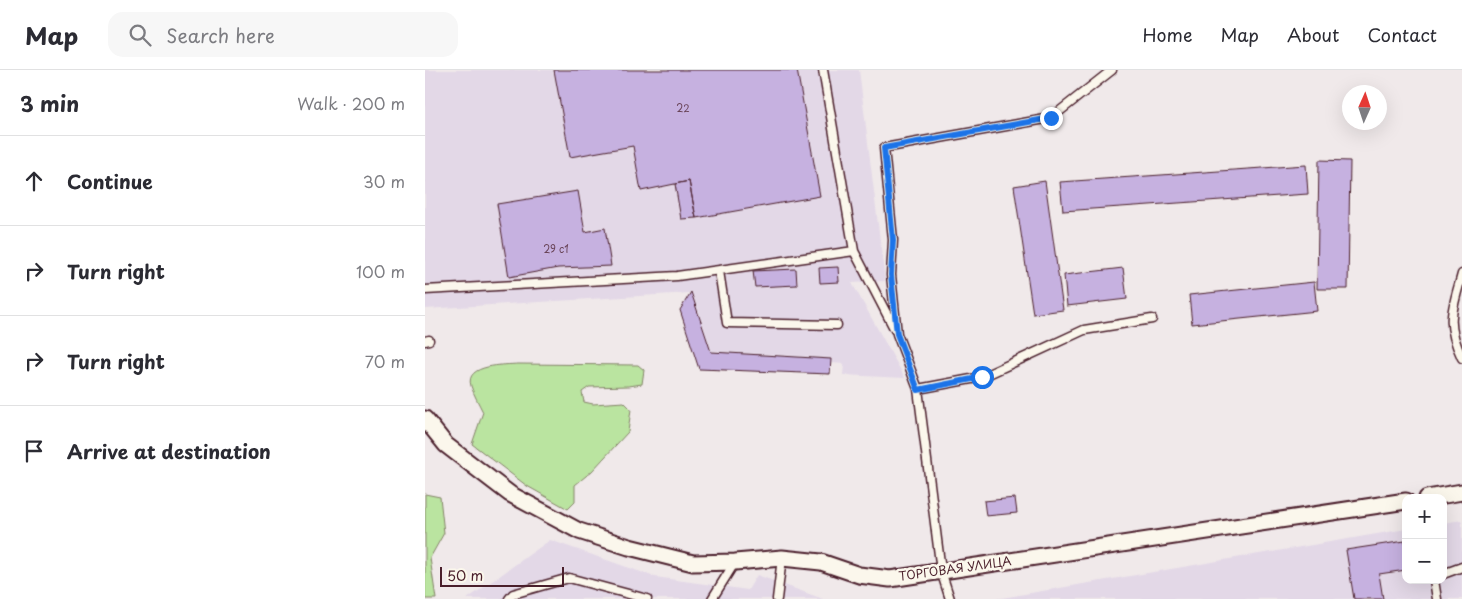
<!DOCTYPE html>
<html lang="en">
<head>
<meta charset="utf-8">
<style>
	body { margin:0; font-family:"Playpen Sans",sans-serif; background:#f7f7f7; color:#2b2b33 }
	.controls { position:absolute; right:15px; bottom:15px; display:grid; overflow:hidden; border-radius:10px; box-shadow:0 5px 20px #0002 }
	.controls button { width:45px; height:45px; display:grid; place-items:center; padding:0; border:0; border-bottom:1px solid #e1e1e2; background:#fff; color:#2b2b33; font:25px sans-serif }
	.compass { position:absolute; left:917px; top:15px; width:45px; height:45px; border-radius:50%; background:#fff; box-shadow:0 5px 20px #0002; rotate:3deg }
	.scale { position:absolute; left:15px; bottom:12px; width:124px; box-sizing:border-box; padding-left:5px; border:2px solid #4a1f2b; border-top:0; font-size:14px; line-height:18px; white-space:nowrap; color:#4a1f2b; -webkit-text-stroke:4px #fbf7ec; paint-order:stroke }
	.stop { position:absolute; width:15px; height:15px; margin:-11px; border:4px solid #1a73e8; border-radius:50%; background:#fff }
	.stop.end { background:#1a73e8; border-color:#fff; box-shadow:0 1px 5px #0008 }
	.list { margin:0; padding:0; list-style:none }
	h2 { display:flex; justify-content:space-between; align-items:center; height:65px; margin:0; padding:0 20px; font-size:21px }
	h2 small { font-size:16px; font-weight:400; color:#7c7c81 }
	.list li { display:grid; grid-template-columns:32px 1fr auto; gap:15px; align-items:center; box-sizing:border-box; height:90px; padding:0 20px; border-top:1px solid #e1e1e2 }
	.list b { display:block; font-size:19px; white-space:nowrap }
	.list em { font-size:16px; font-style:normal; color:#7c7c81 }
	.icon { flex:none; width:28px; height:28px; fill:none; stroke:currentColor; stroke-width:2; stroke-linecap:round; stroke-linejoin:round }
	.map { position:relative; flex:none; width:1037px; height:529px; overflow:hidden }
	header { display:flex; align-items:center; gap:30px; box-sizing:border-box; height:70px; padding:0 25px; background:#fff; border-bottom:1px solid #e1e1e2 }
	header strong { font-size:24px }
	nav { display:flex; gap:28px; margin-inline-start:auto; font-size:18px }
	.search { width:350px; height:45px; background:#f7f7f7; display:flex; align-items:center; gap:12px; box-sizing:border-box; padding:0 18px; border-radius:15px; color:#7c7c81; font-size:19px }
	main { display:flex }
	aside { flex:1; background:#fff }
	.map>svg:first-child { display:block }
	.built { fill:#e3d8e7 }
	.green { fill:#bae4a0; stroke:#828266 }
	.building { fill:#c6b1e0; stroke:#4a1f2b }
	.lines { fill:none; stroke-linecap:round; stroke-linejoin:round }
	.service-casing { stroke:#4a1f2b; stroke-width:11 }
	.minor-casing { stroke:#4a1f2b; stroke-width:19 }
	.service { stroke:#fbf7ec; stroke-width:8 }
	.minor { stroke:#fbf7ec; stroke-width:15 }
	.route { stroke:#1a73e8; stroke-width:6 }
	.labels { text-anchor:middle; stroke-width:5; stroke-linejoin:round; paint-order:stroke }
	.number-label { font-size:10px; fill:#694458 }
	.street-label { font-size:12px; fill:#4a1f2b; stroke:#fbf7ec }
</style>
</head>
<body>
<header>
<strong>Map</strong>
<div class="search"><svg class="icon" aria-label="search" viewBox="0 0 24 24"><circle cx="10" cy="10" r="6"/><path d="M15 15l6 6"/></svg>Search here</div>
<nav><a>Home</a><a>Map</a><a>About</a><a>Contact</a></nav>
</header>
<main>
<aside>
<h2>3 min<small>Walk · 200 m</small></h2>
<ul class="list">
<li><svg class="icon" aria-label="ahead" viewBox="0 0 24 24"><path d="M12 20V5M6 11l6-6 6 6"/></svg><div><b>Continue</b></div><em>30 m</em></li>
<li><svg class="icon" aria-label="right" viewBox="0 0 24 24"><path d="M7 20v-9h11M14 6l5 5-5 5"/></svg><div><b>Turn right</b></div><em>100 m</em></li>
<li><svg class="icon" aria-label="right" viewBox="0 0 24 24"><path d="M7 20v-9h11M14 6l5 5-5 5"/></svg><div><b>Turn right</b></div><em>70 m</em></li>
<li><svg class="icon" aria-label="arrive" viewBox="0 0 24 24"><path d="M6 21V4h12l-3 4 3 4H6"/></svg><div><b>Arrive at destination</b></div></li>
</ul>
</aside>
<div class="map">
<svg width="1037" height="529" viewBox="0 0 1037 529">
	<rect width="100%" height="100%" fill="#f0e9ea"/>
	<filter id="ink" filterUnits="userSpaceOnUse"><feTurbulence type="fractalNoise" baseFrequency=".02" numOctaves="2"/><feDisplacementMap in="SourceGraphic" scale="10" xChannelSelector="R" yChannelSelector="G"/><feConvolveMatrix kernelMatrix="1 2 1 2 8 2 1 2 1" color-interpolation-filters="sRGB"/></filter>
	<g filter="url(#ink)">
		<path class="built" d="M0 0H434L460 211 427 213 480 308 418 305 419 294 406 293 405 304 274 299 255 240 265 223 0 239Z
			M1037 450V529H571L981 459V510H1018V453Z
			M125 470 230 507 323 520 332 505 398 529H42Z"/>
		<path class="green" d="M93 294 213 295 219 300 217 314 204 316 164 317 157 322 159 332 168 334 199 332 206 339 203 362 167 401 150 415V432L143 439 102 416 47 374 58 342C54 334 49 325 46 316 39 294 80 295 93 294Z
			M0 424 15 427 19 463 5 488 11 529H0Z"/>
		<path class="building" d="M129 0H372L395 126 271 148 264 111 216 121 208 76 145 87Z
			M894 90 925 91 923 219H892Z
			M881 95 883 124 638 141 635 112Z
			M264 111 271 148 256 149 250 114Z
			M620 111 638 240 608 244 589 116Z
			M153 121 160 162 180 158 186 196 133 198 84 207 72 134Z
			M413 197 414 212 395 213 394 198Z
			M698 198 702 229 642 236 639 205Z
			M371 199 372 215 330 217 328 201Z
			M889 212 892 241 767 254 764 225Z
			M266 222 286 282 406 289 405 304 274 299 255 240Z
			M590 428 592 443 561 446 559 431Z
			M980 471 981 500 954 504 958 529H929L921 480Z"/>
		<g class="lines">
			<defs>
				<path id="service" d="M429 181 470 260
					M294 201 302 253 412 255
					M1037 204C1027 241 1020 252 1037 288
					M0 220 252 206 429 181 398 0
					M0 271 4 270
					M493 319 557 307 659 260 727 249
					M1018 504 1037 497
					M1009 510 1012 529
					M84 529 88 524 144 508 222 529
					M287 529 310 492
					M352 529 357 488
					M525 529 516 501 493 319 472 264 466 205 468 170 459 78 626 48 687 0"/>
				<path id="minor" d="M0 349 21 375 85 424 154 461 204 477 268 493 310 492 357 488 396 492 434 505 465 509 981 431
					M1002 428 1037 422"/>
			</defs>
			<use href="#service" class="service-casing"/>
			<use href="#minor" class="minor-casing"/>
			<use href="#service" class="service"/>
			<use href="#minor" class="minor"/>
		</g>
	</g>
	<g class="lines" filter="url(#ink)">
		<path class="route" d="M557 307 493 320 472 264 466 205 468 170 459 78 626 48"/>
	</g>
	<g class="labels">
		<g class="number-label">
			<text x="258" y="42">22</text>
			<text x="131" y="183">29 с1</text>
		</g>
		<g class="street-label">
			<text transform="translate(530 499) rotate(-8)" y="4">ТОРГОВАЯ УЛИЦА</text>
		</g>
	</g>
</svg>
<div class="controls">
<button>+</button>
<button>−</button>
</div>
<svg class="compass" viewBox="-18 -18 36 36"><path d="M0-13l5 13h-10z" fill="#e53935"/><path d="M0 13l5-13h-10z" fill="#7c7c81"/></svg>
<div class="scale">50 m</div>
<div class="stop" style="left:557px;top:307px"></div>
<div class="stop end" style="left:626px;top:48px"></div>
</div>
</main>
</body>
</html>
